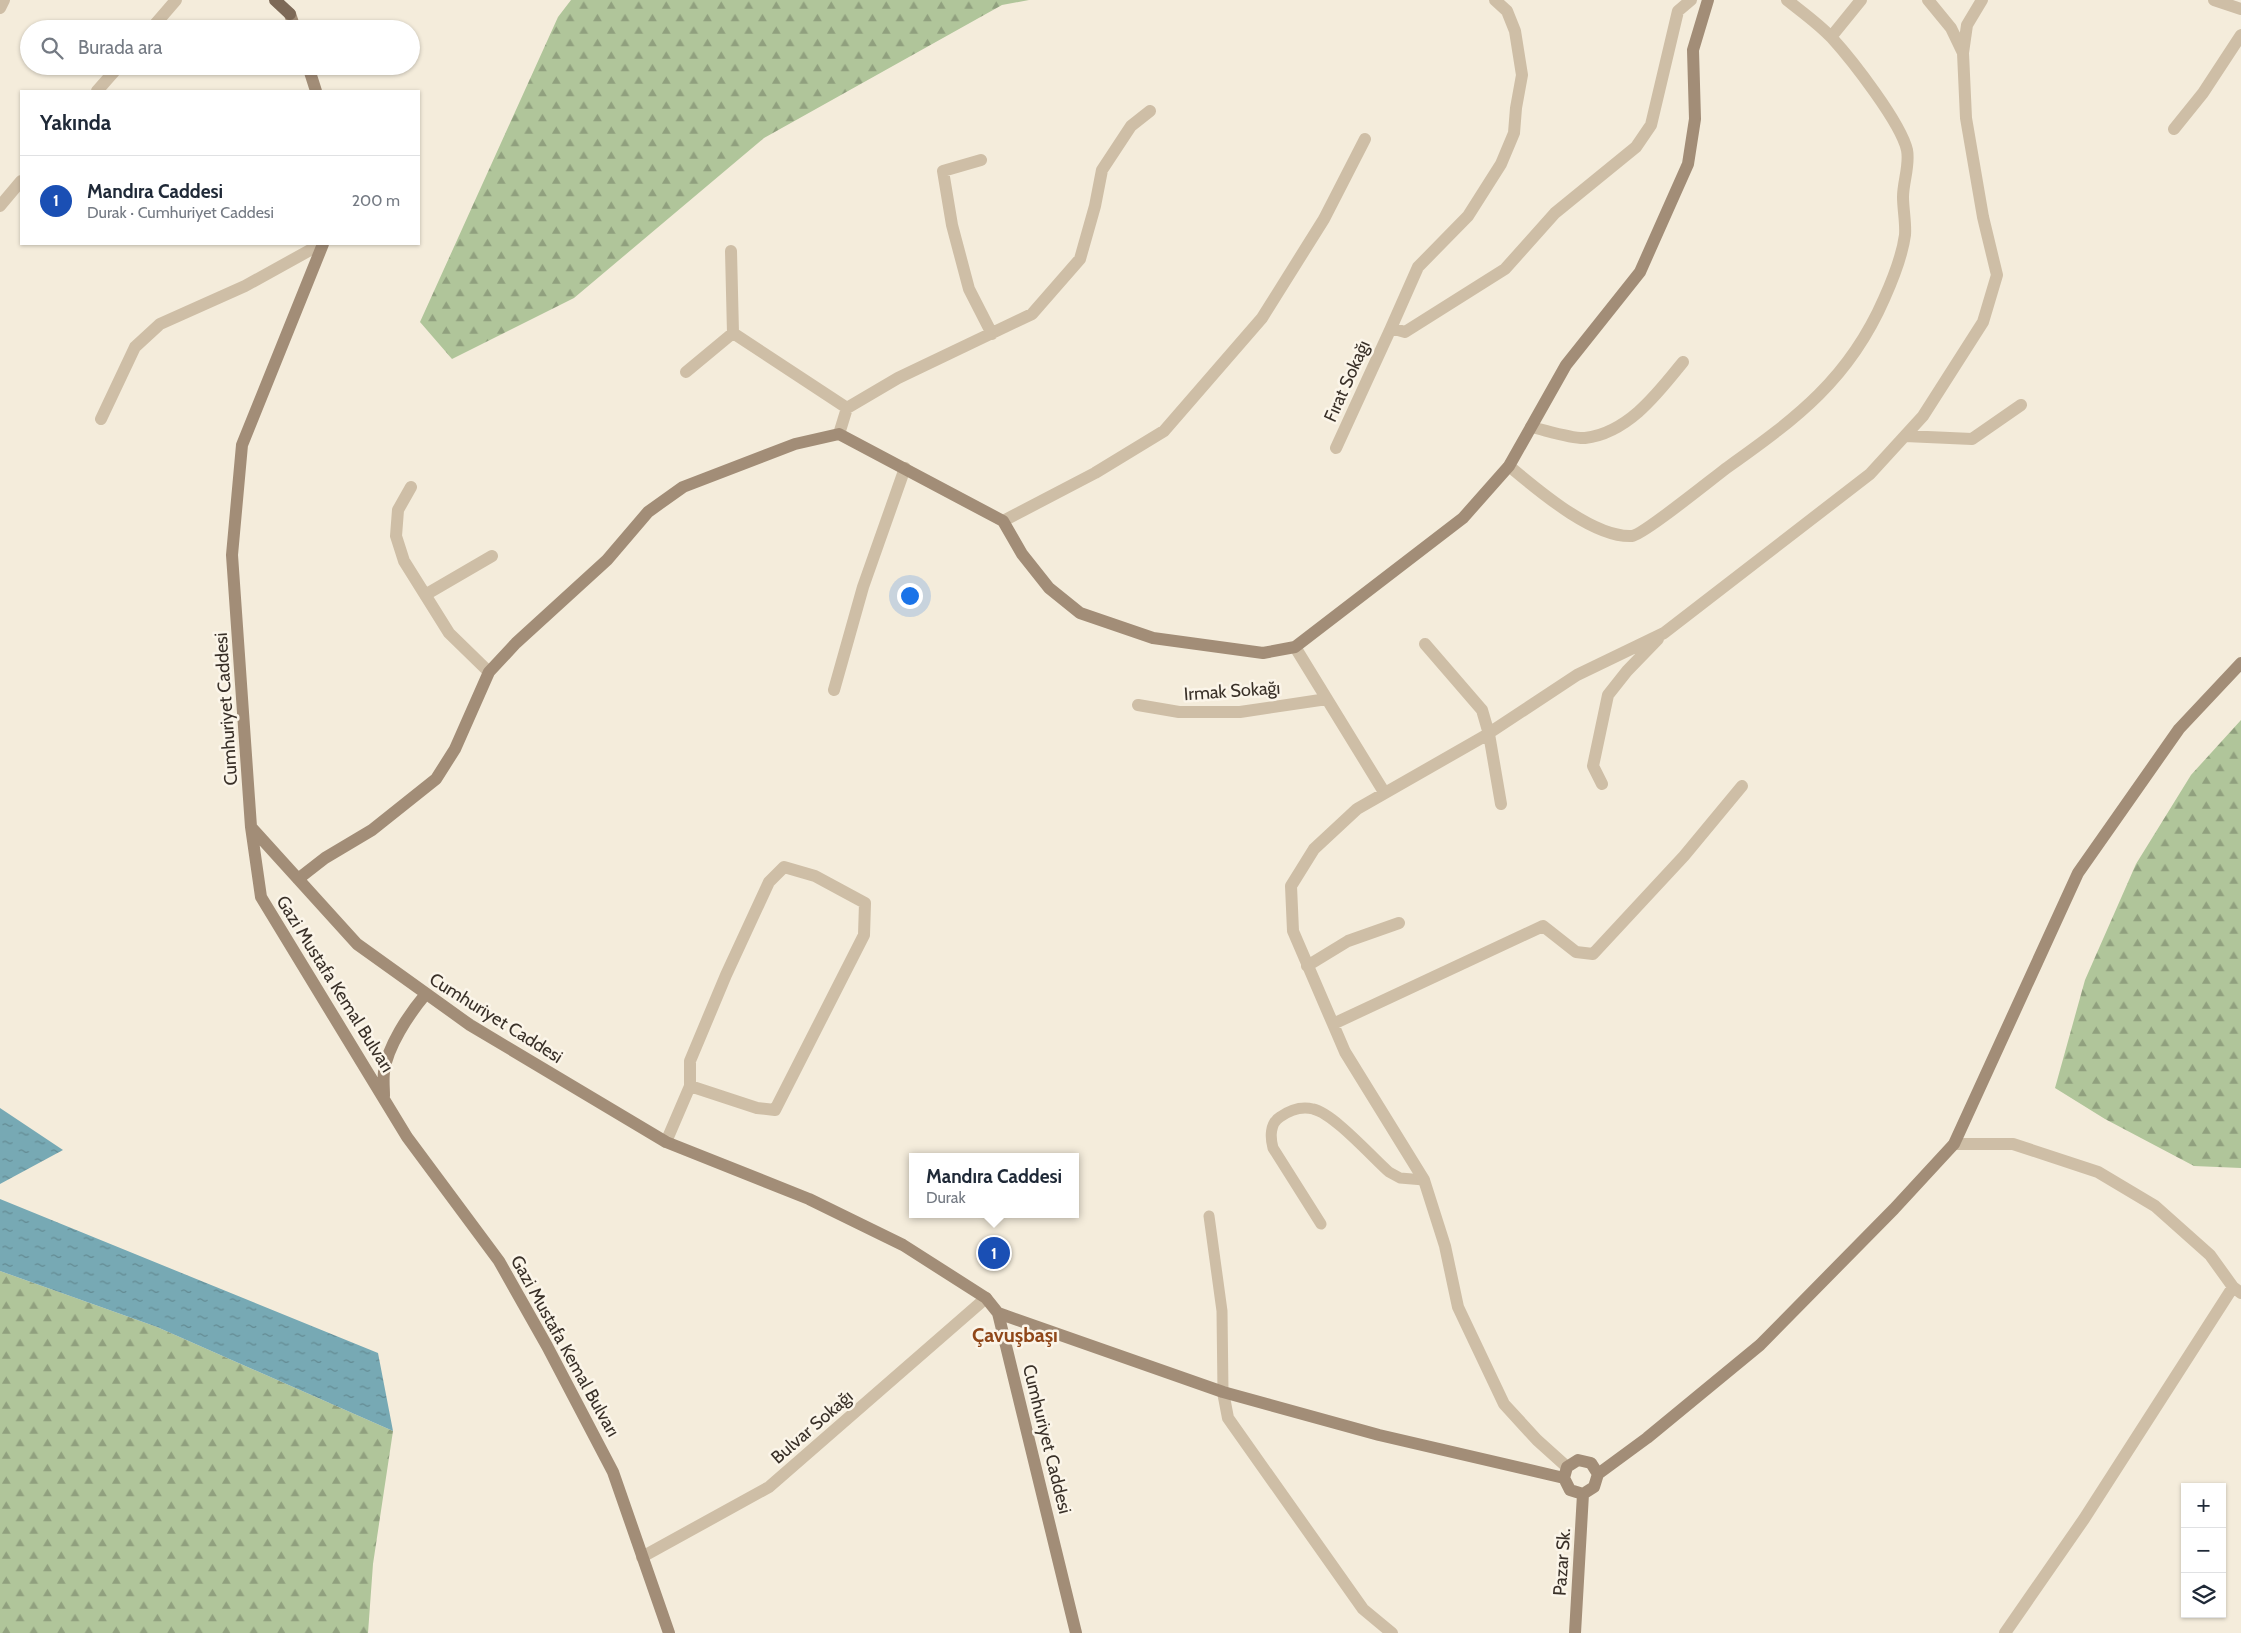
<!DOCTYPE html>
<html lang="tr">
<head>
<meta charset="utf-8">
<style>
	body { margin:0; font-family:Cabin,sans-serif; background:#f2f2f3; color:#1f2937 }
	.controls { position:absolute; right:15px; bottom:15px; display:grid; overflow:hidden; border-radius:0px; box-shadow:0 1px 4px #0004 }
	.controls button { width:45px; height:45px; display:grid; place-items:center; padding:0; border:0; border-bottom:1px solid #e0e1e3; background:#fff; color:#1f2937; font:25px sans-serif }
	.you { position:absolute; left:909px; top:595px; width:18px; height:18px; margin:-12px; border:4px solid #fff; border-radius:50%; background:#1a73e8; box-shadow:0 0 0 8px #1a73e833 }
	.badge { display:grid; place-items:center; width:32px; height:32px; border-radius:50%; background:#0f766e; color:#fff; font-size:16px; font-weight:700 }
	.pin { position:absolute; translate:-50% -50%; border:2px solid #fff; box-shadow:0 1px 5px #0006 }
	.popup { position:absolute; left:909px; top:1153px; width:170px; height:65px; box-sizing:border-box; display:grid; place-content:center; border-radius:0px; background:#fff; filter:drop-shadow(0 1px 4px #0005); font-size:16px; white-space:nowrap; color:#747a83 }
	.popup b { font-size:19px; color:#1f2937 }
	.popup::after { content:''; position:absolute; left:50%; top:100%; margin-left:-10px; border:10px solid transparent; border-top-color:#fff }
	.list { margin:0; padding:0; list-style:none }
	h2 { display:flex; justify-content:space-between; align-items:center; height:65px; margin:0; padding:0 20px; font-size:21px }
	h2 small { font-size:16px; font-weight:400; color:#747a83 }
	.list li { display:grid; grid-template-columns:32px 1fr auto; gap:15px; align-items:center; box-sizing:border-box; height:90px; padding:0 20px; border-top:1px solid #e0e1e3 }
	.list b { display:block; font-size:19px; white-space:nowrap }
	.list p { margin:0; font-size:16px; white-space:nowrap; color:#747a83 }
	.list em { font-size:16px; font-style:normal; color:#747a83 }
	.icon { flex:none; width:28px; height:28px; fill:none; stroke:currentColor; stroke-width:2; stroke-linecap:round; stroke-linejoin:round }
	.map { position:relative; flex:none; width:2241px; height:1633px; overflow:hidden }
	.search { position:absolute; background:#fff; box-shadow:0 1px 4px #0004; left:20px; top:20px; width:400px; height:55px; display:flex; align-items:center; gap:12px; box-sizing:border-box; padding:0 18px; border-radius:28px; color:#747a83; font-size:19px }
	.panel { position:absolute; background:#fff; box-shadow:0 1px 4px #0004; left:20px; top:90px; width:400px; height:155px; border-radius:0px }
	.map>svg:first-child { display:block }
	.forest { fill:url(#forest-firs) }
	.water { fill:url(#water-ripples) }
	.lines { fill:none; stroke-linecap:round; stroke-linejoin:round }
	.lane { stroke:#cebea6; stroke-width:11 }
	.street { stroke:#cebea6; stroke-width:12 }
	.secondary { stroke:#a28d77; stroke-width:12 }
	.primary { stroke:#7d6957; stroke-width:12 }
	.labels { text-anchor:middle; stroke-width:5; stroke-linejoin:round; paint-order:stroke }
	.street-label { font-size:18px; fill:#393028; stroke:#fbf5e9 }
	.quarter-label { font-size:20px; font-weight:bold; fill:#904719; stroke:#fbf5e9 }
</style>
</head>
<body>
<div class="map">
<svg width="2241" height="1633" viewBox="0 0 2241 1633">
	<defs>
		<pattern id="forest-firs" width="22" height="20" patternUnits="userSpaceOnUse" patternTransform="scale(1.25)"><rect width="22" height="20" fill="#b0c59a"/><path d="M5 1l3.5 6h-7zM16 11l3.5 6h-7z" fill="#90a07e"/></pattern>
		<pattern id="water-ripples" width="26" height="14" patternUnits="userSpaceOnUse" patternTransform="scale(1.25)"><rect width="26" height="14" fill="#77a9b4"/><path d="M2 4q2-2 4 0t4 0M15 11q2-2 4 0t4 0" fill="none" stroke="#638a92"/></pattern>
	</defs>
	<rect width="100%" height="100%" fill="#f4ecdb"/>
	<path class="forest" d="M571 0H1029L1002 5 764 138 574 298 452 359 420 322 558 17Z
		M2241 720V1168L2194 1166 2105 1119 2055 1088 2085 980 2136 864 2191 775Z
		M0 1271 157 1327 393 1431 373 1564 368 1633H0Z"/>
	<path class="water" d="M0 1108 63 1150 0 1184Z
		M0 1199 378 1353 393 1431 157 1327 0 1271Z"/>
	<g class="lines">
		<path class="lane" d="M1209 1216 1222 1311 1223 1392
			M1321 1224 1273 1148C1270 1137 1270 1123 1280 1117 1290 1110 1301 1106 1313 1109 1333 1113 1372 1157 1389 1172L1400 1178 1424 1180"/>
		<path class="street" d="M1495 0 1507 11 1515 31 1522 75 1516 108 1514 133 1501 164 1468 216 1418 267 1391 328 1405 332 1505 269 1555 213 1636 147 1651 125 1678 11 1691 0
			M2214 0 2241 9
			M0 8 4 0
			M151 29 176 0
			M1831 37 1861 0
			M1963 53 1967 25 1982 0
			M97 91 119 66
			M2174 129 2203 93 2241 35
			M981 160 943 171 952 225 969 289 992 334
			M0 206 21 181
			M731 251 733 333 847 408
			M686 372 733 333
			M101 419 135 347 160 324 245 286 321 244
			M1531 427C1545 430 1572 439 1585 438 1628 433 1658 393 1683 362
			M839 434 847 408 898 378 1032 314 1080 259 1095 206 1102 170 1131 126 1150 111
			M1905 436 1972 439 2021 405
			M1336 448 1391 328
			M1509 466C1538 490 1593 538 1632 536 1643 535 1713 478 1728 467 1797 418 1849 379 1884 299 1893 279 1902 257 1905 235 1906 223 1903 209 1903 197 1903 182 1910 165 1907 150 1901 123 1852 60 1832 38 1819 24 1802 12 1787 0
			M411 487 398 510 396 536 404 561 449 633 489 672
			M1003 521 1095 473 1164 431 1262 318 1324 219 1365 139
			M425 595 492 556
			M1425 644 1482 710 1489 734 1501 804
			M1295 647 1384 792
			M834 690 863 587 905 468
			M1138 705 1179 712H1240L1327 699
			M1602 784 1593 766 1608 695 1627 671 1658 639
			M1307 966 1348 941 1399 923
			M1333 1024 1543 926 1576 952 1593 954 1684 856 1742 786
			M666 1142 690 1086V1061L726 975 769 882 784 867 815 876 865 903 864 935 775 1110 757 1108 690 1086
			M1954 1144H2013L2098 1172 2155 1206 2210 1255 2233 1287 2241 1293
			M1223 1392 1228 1418 1293 1510 1363 1609 1392 1633
			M1567 1467 1537 1440 1504 1404 1458 1307 1445 1246 1424 1180 1345 1052 1333 1024 1293 931 1291 886 1314 849 1357 809 1483 737 1577 675 1664 633 1870 474 1923 416 1983 322 1997 275 1983 217 1966 118 1963 53 1951 28 1928 0
			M642 1557 769 1487 986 1298
			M2005 1633 2084 1519 2233 1287"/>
		<path class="secondary" d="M290 14 295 29
			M308 66 316 91
			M323 244 242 445 232 555 251 827 261 897 407 1137 499 1261 547 1346 613 1472 669 1633
			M251 827 357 944 470 1025 666 1142 809 1199 903 1245 986 1298 998 1313 1076 1633
			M298 879 325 858 372 830 436 779 455 749 489 672 516 643 607 560 648 512 683 487 795 444 839 434 1003 521 1022 554 1049 588 1080 613 1153 638 1263 653 1295 647 1463 518 1509 466 1566 365 1640 272 1688 164 1695 119 1693 50 1708 0
			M384 1096C384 1088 383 1080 384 1072 387 1047 409 1014 425 995
			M998 1313 1223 1392 1379 1435 1564 1478 1570 1490 1583 1494 1594 1487 1598 1474 1591 1463 1578 1460 1567 1467 1564 1478
			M1598 1474 1647 1438 1760 1345 1894 1209 1954 1144 2078 873 2179 729 2241 663
			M1575 1633 1583 1494"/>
		<path class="primary" d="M275 0 290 14"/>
	</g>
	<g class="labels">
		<g class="street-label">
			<text transform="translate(1347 381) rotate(-66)" y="6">Fırat Sokağı</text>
			<text transform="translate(1232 691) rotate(-4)" y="6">Irmak Sokağı</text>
			<text transform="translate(226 709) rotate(-94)" y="6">Cumhuriyet Caddesi</text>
			<text transform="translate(335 984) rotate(58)" y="6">Gazi Mustafa Kemal Bulvarı</text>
			<text transform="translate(496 1018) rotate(32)" y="6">Cumhuriyet Caddesi</text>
			<text transform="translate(565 1346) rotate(61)" y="6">Gazi Mustafa Kemal Bulvarı</text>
			<text transform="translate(812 1427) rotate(-41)" y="6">Bulvar Sokağı</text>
			<text transform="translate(1047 1439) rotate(76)" y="6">Cumhuriyet Caddesi</text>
			<text transform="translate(1562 1562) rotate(-86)" y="6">Pazar Sk.</text>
		</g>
		<g class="quarter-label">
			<text x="1015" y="1342">Çavuşbaşı</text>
		</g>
	</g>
</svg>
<div class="controls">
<button>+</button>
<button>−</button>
<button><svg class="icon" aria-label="layers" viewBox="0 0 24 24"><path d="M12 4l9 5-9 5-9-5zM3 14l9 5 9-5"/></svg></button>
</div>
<div class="you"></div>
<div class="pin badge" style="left:994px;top:1253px;background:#1a4fb4">1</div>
<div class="popup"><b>Mandıra Caddesi</b>Durak</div>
<div class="search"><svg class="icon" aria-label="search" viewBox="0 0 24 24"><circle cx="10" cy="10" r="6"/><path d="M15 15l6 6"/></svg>Burada ara</div>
<section class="panel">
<h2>Yakında<small></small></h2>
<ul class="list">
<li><span class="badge" style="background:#1a4fb4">1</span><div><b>Mandıra Caddesi</b><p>Durak · Cumhuriyet Caddesi</p></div><em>200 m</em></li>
</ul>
</section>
</div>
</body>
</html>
